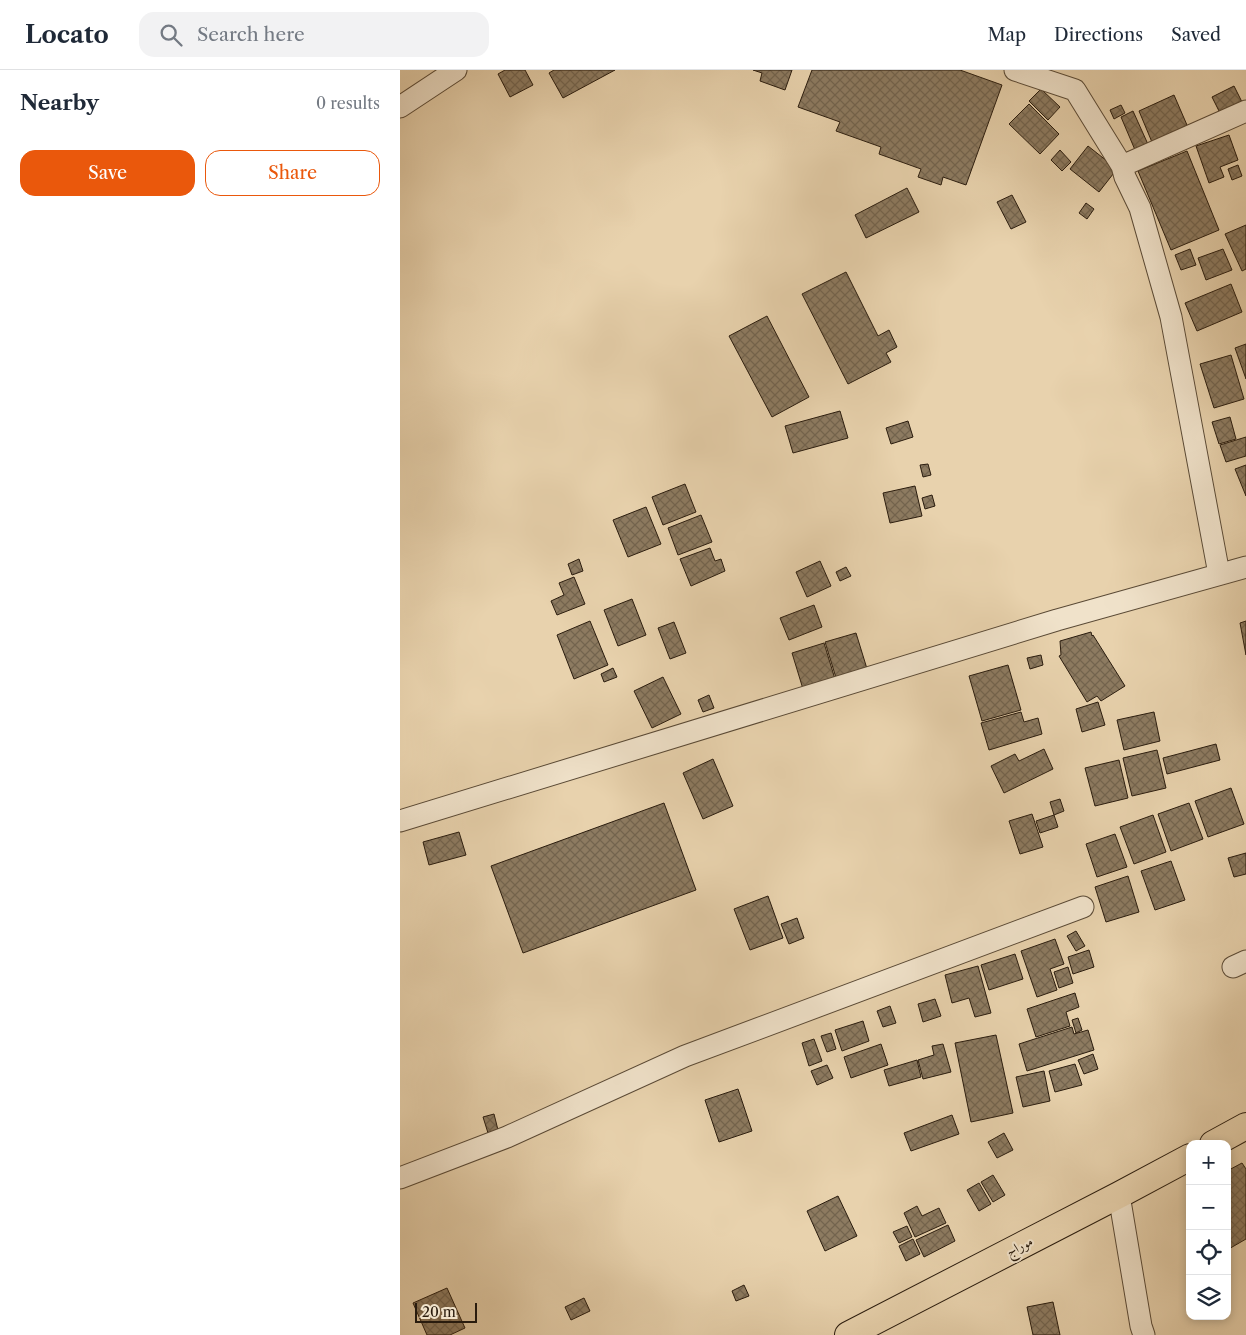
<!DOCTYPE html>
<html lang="en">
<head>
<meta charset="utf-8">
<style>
	body { margin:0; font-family:"Libre Caslon Text",Amiri,serif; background:#f2f2f3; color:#1f2937 }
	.controls { position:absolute; right:15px; bottom:15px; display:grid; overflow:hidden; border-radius:10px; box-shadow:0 2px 8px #0003 }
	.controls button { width:45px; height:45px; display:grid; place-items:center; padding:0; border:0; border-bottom:1px solid #e0e1e3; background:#fff; color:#1f2937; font:25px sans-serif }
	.scale { position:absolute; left:15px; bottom:12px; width:62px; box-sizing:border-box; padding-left:5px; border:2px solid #2a1c0e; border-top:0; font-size:14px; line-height:18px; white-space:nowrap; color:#2a1c0e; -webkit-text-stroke:4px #f0e2ca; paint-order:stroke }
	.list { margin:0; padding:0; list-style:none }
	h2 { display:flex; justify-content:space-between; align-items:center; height:65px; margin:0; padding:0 20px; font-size:21px }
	h2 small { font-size:16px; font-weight:400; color:#747a83 }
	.actions { display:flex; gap:10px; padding:15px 20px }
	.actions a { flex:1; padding:11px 0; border:1px solid #ea580c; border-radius:15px; text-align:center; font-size:18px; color:#ea580c }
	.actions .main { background:#ea580c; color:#fff }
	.icon { flex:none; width:28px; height:28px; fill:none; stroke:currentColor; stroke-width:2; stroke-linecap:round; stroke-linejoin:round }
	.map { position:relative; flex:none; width:846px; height:1265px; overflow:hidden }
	header { display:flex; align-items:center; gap:30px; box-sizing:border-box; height:70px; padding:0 25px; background:#fff; border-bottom:1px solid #e0e1e3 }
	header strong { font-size:24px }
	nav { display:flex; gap:28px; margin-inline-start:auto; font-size:18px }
	.search { width:350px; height:45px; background:#f2f2f3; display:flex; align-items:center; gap:12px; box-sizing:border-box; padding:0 18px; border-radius:15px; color:#747a83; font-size:19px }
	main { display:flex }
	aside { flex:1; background:#fff }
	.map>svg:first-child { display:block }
	.building { fill:url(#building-cross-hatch); stroke:#2a1c0e }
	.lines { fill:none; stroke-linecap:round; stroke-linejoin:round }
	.minor-casing { stroke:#5a4a36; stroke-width:23 }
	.major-casing { stroke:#2a1c0e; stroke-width:28 }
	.minor { stroke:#f0e2ca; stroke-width:21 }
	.major { stroke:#e8d2ad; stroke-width:26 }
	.labels { text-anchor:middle; stroke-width:4; stroke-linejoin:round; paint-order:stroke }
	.street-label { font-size:14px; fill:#2a1c0e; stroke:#f0e2ca }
</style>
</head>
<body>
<header>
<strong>Locato</strong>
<div class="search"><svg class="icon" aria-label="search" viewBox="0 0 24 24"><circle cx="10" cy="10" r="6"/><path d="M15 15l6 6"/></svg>Search here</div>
<nav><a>Map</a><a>Directions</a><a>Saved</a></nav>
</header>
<main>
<aside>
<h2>Nearby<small>0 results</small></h2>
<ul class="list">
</ul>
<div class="actions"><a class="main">Save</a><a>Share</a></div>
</aside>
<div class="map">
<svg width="846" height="1265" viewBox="0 0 846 1265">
	<defs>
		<pattern id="building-cross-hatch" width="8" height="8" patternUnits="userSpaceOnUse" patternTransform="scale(1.25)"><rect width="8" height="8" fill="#8d7b61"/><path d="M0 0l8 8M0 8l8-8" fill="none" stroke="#73644e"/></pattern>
	</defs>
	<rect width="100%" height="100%" fill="#e8d2ad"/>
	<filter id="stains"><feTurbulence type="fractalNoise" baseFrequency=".004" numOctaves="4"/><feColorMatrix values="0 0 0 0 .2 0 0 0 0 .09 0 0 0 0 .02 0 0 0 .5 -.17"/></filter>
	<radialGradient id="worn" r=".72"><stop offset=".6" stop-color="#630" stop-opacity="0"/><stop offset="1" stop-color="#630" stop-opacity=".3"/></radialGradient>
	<path class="building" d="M105 0H125L133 15 110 27 98 4Z
		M154 0H215L163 28 149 3Z
		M353 0H392L385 20 360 11 362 3Z
		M412 0H560L602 15 566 115 543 107 541 115 518 107 521 99 479 84 481 77 436 61 440 52 398 37Z
		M834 16 842 32 820 43 812 27Z
		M641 19 660 37 648 50 629 31Z
		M774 25 790 62 754 77 739 41Z
		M629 34 659 64 640 84 609 54Z
		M721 35 725 43 714 49 710 40Z
		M733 41 751 81 738 87 721 47Z
		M829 65 838 90 820 97 824 107 809 113 796 76Z
		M688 76 717 99 699 122 670 99Z
		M660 80 671 92 662 101 651 90Z
		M787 81 819 160 771 180 738 101Z
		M838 95 842 106 832 110 828 99Z
		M507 118 519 142 466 168 455 145Z
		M612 125 626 152 611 159 597 132Z
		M686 133 694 139 687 149 679 143Z
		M846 155V199L842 201 825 164Z
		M790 179 796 195 781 200 775 185Z
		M823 179 832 200 806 210 798 188Z
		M446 202 478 266 489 260 497 277 486 283 491 292 448 314 402 224Z
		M831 214 842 242 797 261 785 233Z
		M367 246 409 327 372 347 329 266Z
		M846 274V309L835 278Z
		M831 285 844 329 814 338 800 294Z
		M440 341 448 368 393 383 385 356Z
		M830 347 836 369 819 374 812 352Z
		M508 351 513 367 491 374 486 358Z
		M846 367V386L826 392 820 375Z
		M528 394 531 405 523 407 520 395Z
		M846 395V426L835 399Z
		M285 414 296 442 263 455 252 427Z
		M515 416 522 446 490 453 483 423Z
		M532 425 535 436 525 439 522 428Z
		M246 437 261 474 228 487 213 450Z
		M301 445 312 472 278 485 268 458Z
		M310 478 315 491 321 489 325 501 291 516 280 489Z
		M179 489 183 501 172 505 168 494Z
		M420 491 431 516 407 527 396 502Z
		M446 497 451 506 440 511 436 502Z
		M174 507 185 534 157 545 151 531 164 525 159 513Z
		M232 529 246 565 218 576 204 540Z
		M414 535 422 557 389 570 380 548Z
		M190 551 208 595 174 609 157 565Z
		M846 551V585L840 553Z
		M274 552 286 583 270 589 258 558Z
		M691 562 692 566 693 565 725 616 701 631 697 626 687 632 659 586 661 585 660 571Z
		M456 563 468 602 437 611 425 572Z
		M424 573 435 609 403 619 392 583Z
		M641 585 643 595 630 599 627 588Z
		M608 595 621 640 582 651 569 606Z
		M213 598 217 607 204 612 201 604Z
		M263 607 281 644 252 658 234 621Z
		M309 625 314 638 303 642 298 630Z
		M698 632 705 655 682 662 676 639Z
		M621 642 624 652 638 648 642 664 589 680 581 653Z
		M754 642 760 671 724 680 717 650Z
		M816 674 820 690 767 704 763 688Z
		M644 679 653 699 604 723 591 696 615 684 619 691Z
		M757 680 766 718 732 726 723 688Z
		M313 689 333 736 303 749 283 703Z
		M719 690 728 728 695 736 685 698Z
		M831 718 844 754 808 767 795 731Z
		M660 729 664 741 654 745 650 732Z
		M264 733 296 820 123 883 91 796Z
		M789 733 803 769 771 781 758 744Z
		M632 744 643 777 620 784 609 751Z
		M654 745 658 757 640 763 636 751Z
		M753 745 766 782 734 794 720 757Z
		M59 762 66 785 29 795 23 772Z
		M715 764 727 797 697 807 686 774Z
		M846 783V804L834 807 828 788Z
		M771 791 785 830 755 840 741 801Z
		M728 806 739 842 706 852 695 817Z
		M368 826 383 868 350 880 334 839Z
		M397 848 404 868 389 874 381 854Z
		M676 861 685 876 676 881 667 866Z
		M655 869 664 894 650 899 657 920 637 927 621 881Z
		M689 880 694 897 673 904 668 887Z
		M615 884 623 909 589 920 581 895Z
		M578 896 591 943 575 947 569 928 552 933 545 905Z
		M668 897 673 913 659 918 654 902Z
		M675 923 679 937 666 942 670 956 636 967 627 939Z
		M535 929 541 946 523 952 518 934Z
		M490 936 496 953 483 957 477 941Z
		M678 948 682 960 676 963 672 950Z
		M463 951 469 971 442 981 435 960Z
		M672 957 674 964 688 960 694 980 627 1001 619 974Z
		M431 963 436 979 427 982 421 966Z
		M596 965 613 1043 571 1052 555 973Z
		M414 969 422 991 409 996 402 973Z
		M481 974 488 995 451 1008 444 987Z
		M543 974 551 1002 523 1009 518 990 534 985 532 976Z
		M693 984 698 999 684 1004 678 990Z
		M517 990 521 1007 489 1016 484 1000Z
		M675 994 682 1015 655 1022 649 1001Z
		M427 995 433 1008 417 1015 411 1001Z
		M644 1001 650 1031 623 1037 616 1007Z
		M338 1019 352 1061 319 1072 305 1030Z
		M94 1044 98 1060 88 1063 83 1047Z
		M552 1045 559 1064 511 1081 504 1063Z
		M604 1063 613 1080 597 1088 588 1072Z
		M842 1093 846 1099V1169L827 1180V1101Z
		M593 1105 605 1125 593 1132 581 1112Z
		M579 1113 591 1134 579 1141 567 1120Z
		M438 1126 457 1166 425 1181 407 1141Z
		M517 1136 522 1146 539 1138 546 1153 515 1167 504 1143Z
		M548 1155 555 1171 524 1187 516 1170Z
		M507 1156 512 1167 499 1173 493 1162Z
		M513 1169 520 1184 506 1191 499 1176Z
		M344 1215 349 1226 336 1231 332 1221Z
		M47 1218 65 1258 50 1265H27L13 1233Z
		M184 1228 190 1241 171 1250 165 1237Z
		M653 1232 660 1265H633L627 1237Z"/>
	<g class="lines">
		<defs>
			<path id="minor" d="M615 0 675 20 722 96
				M0 37 56 0
				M819 504 771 247 740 138 725 107 722 96 846 41
				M0 751 657 550 846 497
				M833 897 846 891
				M0 1108 107 1067 285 986 683 837
				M719 1125 741 1256 744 1265"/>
			<path id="major" d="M813 1074 846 1056
				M448 1265 719 1125 790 1087"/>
		</defs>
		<use href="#minor" class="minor-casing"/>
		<use href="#major" class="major-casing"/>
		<use href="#minor" class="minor"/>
		<use href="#major" class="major"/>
	</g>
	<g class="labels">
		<g class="street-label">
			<text transform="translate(619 1176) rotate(-27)" y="5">موراج</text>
		</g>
	</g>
	<rect width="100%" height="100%" filter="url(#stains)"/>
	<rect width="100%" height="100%" fill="url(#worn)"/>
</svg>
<div class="controls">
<button>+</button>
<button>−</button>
<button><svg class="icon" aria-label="locate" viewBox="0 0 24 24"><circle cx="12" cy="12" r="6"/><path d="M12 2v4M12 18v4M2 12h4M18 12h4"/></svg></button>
<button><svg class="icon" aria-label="layers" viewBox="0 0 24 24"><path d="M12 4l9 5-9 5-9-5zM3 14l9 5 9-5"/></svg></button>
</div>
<div class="scale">20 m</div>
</div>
</main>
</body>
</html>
